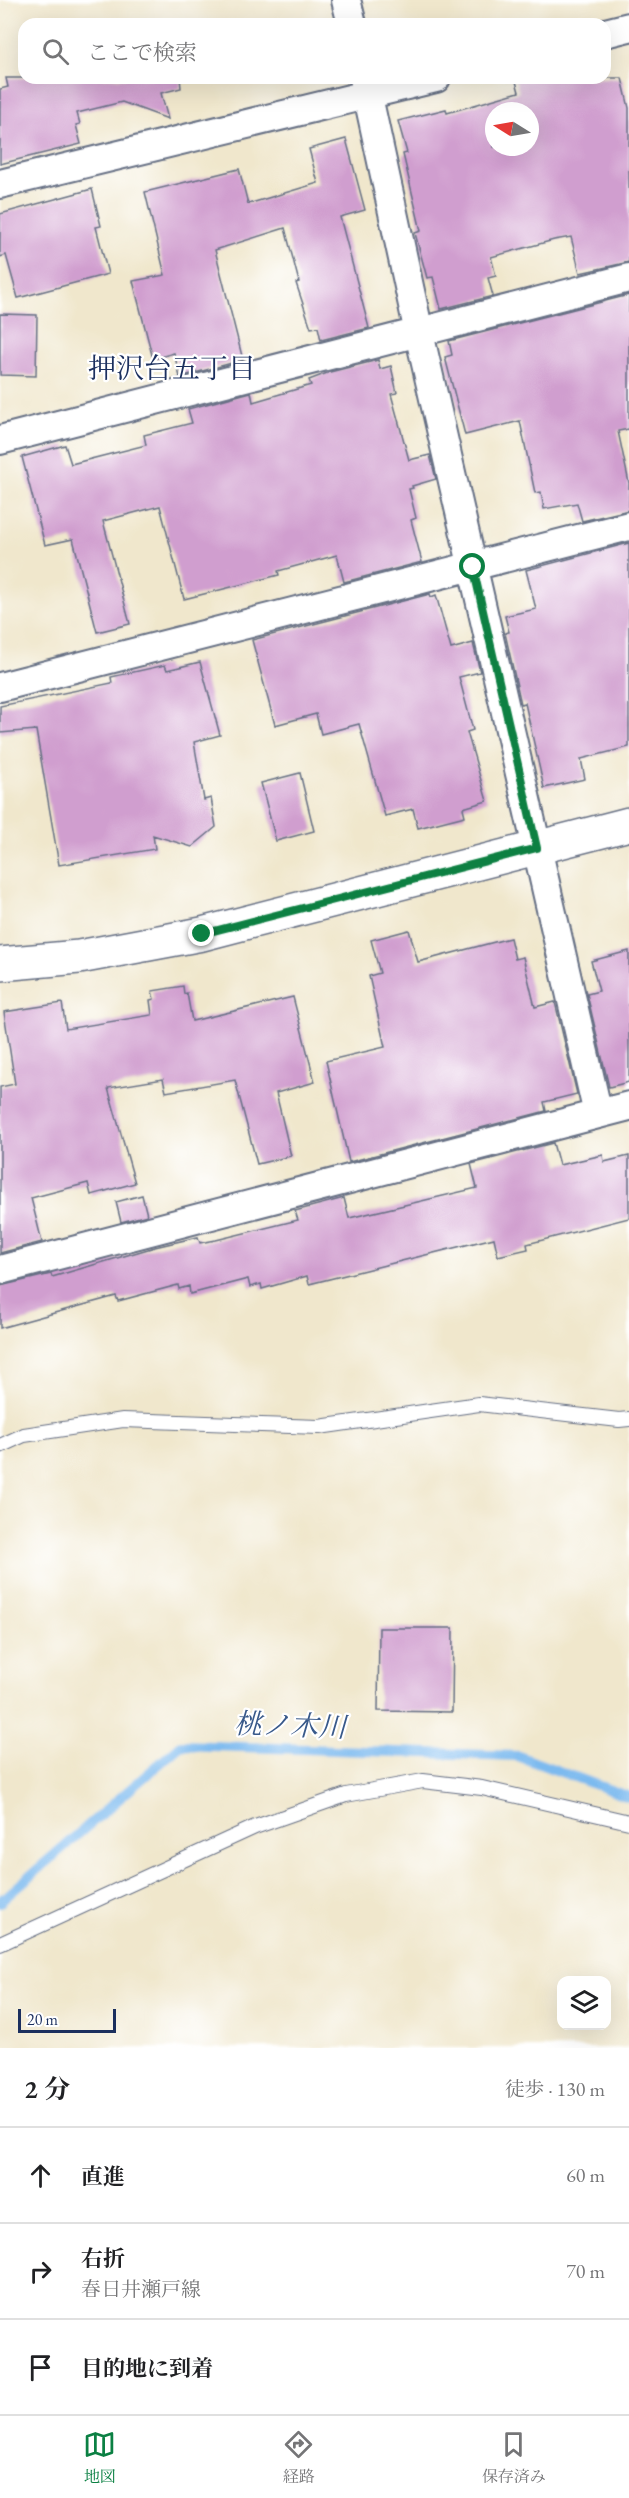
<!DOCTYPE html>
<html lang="ja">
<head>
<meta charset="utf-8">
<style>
	body { margin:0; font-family:"EB Garamond","Noto Serif JP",serif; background:#f6f6f6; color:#202124 }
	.controls { position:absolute; right:18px; bottom:18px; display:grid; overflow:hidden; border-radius:12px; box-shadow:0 6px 24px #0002 }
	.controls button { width:54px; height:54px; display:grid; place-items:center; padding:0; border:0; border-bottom:2px solid #e0e0e0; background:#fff; color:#202124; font:30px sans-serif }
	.compass { position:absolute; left:485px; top:102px; width:54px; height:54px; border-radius:50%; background:#fff; box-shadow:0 6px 24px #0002; rotate:281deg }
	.scale { position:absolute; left:18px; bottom:15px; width:98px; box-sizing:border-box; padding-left:6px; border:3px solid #1b2f5e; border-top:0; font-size:16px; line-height:21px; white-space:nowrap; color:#1b2f5e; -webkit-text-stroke:4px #fff; paint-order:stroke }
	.stop { position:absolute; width:18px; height:18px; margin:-14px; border:4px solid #0b8043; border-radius:50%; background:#fff }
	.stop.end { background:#0b8043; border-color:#fff; box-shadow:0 2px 6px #0008 }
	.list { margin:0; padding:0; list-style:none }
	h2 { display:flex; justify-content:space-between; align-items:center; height:78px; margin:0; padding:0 24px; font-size:26px }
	h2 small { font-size:20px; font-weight:400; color:#757577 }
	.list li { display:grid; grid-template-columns:39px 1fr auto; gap:18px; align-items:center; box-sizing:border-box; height:96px; padding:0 24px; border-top:2px solid #e0e0e0 }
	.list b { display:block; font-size:22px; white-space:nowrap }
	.list p { margin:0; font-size:20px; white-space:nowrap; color:#757577 }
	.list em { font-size:20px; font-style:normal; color:#757577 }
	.icon { flex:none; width:33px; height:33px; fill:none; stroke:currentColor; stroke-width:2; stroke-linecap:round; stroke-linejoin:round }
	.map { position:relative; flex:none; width:629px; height:2048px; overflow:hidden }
	.search { position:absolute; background:#fff; box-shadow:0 6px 24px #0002; left:18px; right:18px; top:18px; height:66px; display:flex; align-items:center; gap:15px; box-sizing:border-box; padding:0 21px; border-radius:18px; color:#757577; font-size:22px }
	.sheet { height:366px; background:#fff }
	nav { display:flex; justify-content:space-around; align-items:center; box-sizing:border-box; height:84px; border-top:2px solid #e0e0e0; background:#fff; font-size:16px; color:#757577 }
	nav a { display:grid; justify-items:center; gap:3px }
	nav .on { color:#0b8043 }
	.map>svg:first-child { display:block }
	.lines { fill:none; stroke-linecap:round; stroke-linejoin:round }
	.stream { stroke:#7bbaef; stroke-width:10 }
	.building { fill:#d09ecf; fill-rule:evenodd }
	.lane-casing { stroke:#666f84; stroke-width:16 }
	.street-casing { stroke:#666f84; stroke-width:32 }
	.primary-casing { stroke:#666f84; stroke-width:36 }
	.lane { stroke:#fff; stroke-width:14 }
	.street { stroke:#fff; stroke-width:28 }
	.primary { stroke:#fff; stroke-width:33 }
	.route { stroke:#0b8043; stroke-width:8 }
	.labels { text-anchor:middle; stroke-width:4.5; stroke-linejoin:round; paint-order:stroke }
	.neighbourhood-label { font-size:28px; fill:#1b2f5e; stroke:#fff }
	.water-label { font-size:28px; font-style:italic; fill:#38598a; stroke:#fff }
</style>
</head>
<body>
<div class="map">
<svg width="629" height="2048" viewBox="0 0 629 2048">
	<rect width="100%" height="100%" fill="#fff"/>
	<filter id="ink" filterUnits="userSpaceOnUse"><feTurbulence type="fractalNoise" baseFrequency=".0167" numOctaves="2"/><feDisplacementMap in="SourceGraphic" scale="12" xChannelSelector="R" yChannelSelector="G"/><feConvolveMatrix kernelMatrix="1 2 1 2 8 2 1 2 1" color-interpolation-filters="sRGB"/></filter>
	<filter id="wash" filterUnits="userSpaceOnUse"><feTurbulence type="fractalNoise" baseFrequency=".008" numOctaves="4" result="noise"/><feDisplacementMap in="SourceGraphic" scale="24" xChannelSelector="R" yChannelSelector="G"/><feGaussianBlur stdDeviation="1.35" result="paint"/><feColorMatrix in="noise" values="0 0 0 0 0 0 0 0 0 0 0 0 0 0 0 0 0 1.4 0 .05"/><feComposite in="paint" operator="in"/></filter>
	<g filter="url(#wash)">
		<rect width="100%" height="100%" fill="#f0e7cc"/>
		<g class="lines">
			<path class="stream" d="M0 1902 181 1745 518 1756 629 1797"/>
		</g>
		<g id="blocks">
			<path class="building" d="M6 78H180L181 88 161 93 168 119 122 102 77 113 80 124 76 125 81 144 0 164V89L8 87Z
				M515 78H622L629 108V262L580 273 571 237 554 240 491 257 496 276 488 278 493 296 441 309 433 277 427 278 415 233 421 231 403 154 407 153 398 121 446 109 447 113 519 92ZM494 111H530V147H494Z
				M346 139 365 210 340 217 369 328 321 340 318 327 311 328 296 283 299 282 285 228 215 250 243 360 180 377 174 353 153 359 133 281 165 275 145 192 239 169 248 204 318 183 309 149Z
				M92 189 101 226 96 227 108 274 18 298 6 255 0 257V214Z
				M629 295V429L618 431 629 483V510L582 521 577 503 544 509 541 492 535 493 520 421 465 435 445 357 452 355 449 341Z
				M0 314 37 315 36 376 0 375Z
				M378 360 380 369 391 366 397 393 391 394 409 460 430 455 436 479 412 486 413 488 409 489 416 518 411 520 422 562 344 582 337 555 278 571 279 575 184 599 160 506 103 521 130 624 97 632 73 539 45 545 22 457 65 445 71 464 146 445 144 435 192 423 188 409 251 392 253 402 311 385 309 380 330 372Z
				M629 543V747L581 759 585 779 544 788 525 703 521 704 505 633 509 632 505 616 536 609 526 570Z
				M430 594 431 597 436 595 451 649 473 643 480 672 459 677 473 730 467 732 487 801 463 808 465 816 418 828 413 809 385 816 359 724 321 734 316 714 275 725 252 640Z
				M200 662 220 735 194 742 204 800 211 798 216 827 192 847 153 835 155 849 59 865 36 730 0 733V706L112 683 111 677 165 665 167 670Z
				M300 773 314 831 276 841 261 783Z
				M409 930 418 962 510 938 515 959 523 957 535 1007 555 1002 577 1094 544 1102 546 1111 349 1162 326 1061 385 1047 369 976 380 973 371 940Z
				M629 951V1082L609 1087 587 994 599 991 591 961Z
				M183 986 184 994 187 993 192 1021 293 997 315 1082 276 1093 291 1156 257 1164 235 1080 166 1092 163 1079 108 1088 135 1183 91 1195 88 1183 31 1198 42 1242 0 1253V1087L15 1084 4 1012 62 1003 66 1029 152 1015 150 1000 154 999 152 991Z
				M553 1143 559 1165 603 1155 604 1162 629 1156V1218L527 1244 528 1249 498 1256 494 1238 309 1284 307 1276 262 1289 261 1284 250 1287 248 1279 190 1294 189 1286 179 1289 178 1285 118 1301 116 1296 0 1328V1286L51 1274 52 1277 155 1247 198 1237 200 1243 216 1240 298 1220 295 1211 344 1198 349 1218 477 1188 471 1164Z
				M142 1195 147 1215 121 1222 116 1202Z
				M379 1628H453L452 1712 378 1711Z"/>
		</g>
	</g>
	<g filter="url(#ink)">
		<use href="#blocks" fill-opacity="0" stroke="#666f84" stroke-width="1.5"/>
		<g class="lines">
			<defs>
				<path id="lane" d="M0 1446 24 1435 123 1420 319 1427 479 1404 619 1420 629 1419
					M0 1944 255 1827 346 1795 423 1781 482 1788 629 1822"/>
				<path id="street" d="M346 0 352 24
					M605 33 629 27
					M364 78 419 333 598 1114
					M0 184 436 78
					M0 440 629 278
					M0 687 629 526
					M0 1270 629 1106"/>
				<path id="primary" d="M0 964 79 957 202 934 629 824"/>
			</defs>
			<use href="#lane" class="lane-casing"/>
			<use href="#street" class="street-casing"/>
			<use href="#primary" class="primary-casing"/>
			<use href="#lane" class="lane"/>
			<use href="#street" class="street"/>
			<use href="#primary" class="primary"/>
		</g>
	</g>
	<g class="lines" filter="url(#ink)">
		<path class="route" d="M202 934 537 848 473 567"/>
	</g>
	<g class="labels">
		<g class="neighbourhood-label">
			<text x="172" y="378">押沢台五丁目</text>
		</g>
		<g class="water-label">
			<text transform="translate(290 1725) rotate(2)" y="10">桃ノ木川</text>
		</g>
	</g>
</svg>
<div class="controls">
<button><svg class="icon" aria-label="layers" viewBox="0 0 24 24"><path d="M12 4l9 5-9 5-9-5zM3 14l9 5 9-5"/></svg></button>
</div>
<svg class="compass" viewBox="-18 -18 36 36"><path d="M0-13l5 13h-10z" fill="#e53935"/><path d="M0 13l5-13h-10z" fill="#757577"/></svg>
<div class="scale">20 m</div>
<div class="stop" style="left:473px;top:567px"></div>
<div class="stop end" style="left:202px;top:934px"></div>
<div class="search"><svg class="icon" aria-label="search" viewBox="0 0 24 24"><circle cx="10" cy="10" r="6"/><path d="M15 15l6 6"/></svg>ここで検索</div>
</div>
<section class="sheet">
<h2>2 分<small>徒歩 · 130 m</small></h2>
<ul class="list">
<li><svg class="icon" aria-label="ahead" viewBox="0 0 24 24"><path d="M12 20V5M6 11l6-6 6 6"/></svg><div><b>直進</b></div><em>60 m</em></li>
<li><svg class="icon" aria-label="right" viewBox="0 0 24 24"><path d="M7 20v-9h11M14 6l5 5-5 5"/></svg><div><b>右折</b><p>春日井瀬戸線</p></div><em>70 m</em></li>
<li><svg class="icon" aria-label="arrive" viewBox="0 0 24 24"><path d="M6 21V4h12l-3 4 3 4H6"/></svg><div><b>目的地に到着</b></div></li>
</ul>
</section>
<nav>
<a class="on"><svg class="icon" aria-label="map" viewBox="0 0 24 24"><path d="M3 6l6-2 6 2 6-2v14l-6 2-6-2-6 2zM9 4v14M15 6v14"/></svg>地図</a>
<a><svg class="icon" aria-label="directions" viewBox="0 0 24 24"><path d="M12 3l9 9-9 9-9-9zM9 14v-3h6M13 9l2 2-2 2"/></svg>経路</a>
<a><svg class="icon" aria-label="saved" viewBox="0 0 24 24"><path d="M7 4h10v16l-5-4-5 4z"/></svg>保存済み</a>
</nav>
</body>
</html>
